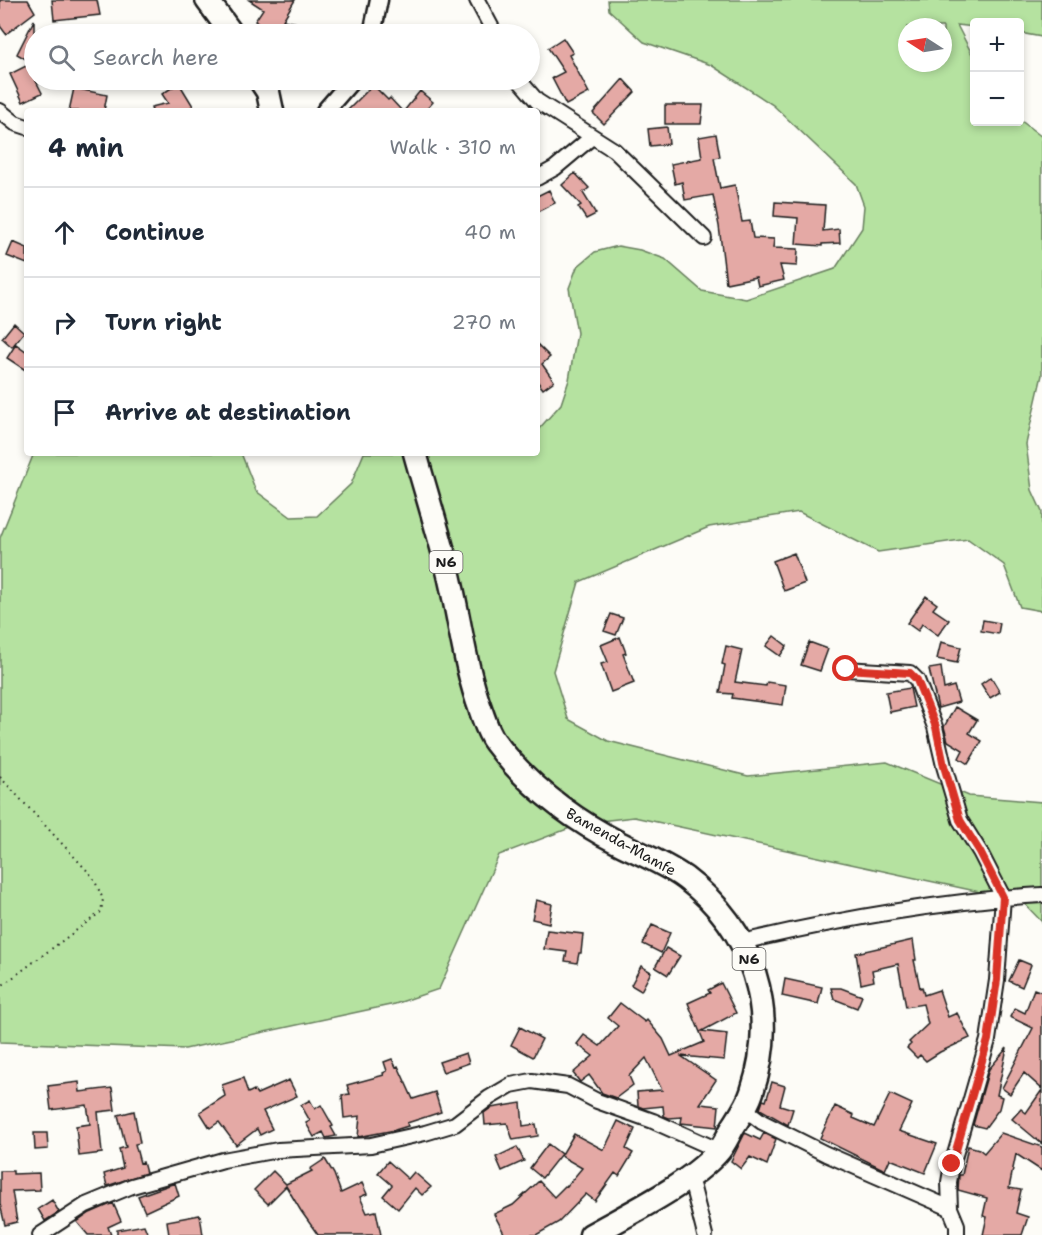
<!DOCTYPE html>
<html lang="en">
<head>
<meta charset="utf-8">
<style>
	body { margin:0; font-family:"Shantell Sans",sans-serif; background:#f2f2f3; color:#1f2937 }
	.controls { position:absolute; right:18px; top:18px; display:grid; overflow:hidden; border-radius:6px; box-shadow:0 3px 9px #0003 }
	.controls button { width:54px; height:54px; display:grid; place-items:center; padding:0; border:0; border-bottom:2px solid #e0e1e3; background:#fff; color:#1f2937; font:30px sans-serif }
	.compass { position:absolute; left:898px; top:18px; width:54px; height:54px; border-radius:50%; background:#fff; box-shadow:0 3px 9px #0003; rotate:282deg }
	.stop { position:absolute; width:18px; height:18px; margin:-14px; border:4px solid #d93025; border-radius:50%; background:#fff }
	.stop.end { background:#d93025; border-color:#fff; box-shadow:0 2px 6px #0008 }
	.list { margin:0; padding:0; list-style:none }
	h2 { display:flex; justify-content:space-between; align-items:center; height:78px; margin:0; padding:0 24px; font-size:26px }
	h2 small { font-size:20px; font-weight:400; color:#747a83 }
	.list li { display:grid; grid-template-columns:39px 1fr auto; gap:18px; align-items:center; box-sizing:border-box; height:90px; padding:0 24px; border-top:2px solid #e0e1e3 }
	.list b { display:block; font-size:22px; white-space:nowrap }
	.list em { font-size:20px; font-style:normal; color:#747a83 }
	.icon { flex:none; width:33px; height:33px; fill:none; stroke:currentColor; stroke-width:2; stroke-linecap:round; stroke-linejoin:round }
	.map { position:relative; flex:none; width:1042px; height:1235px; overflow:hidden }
	.search { position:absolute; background:#fff; box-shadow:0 3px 9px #0003; left:24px; top:24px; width:516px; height:66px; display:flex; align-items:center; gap:15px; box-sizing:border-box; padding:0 21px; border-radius:33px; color:#747a83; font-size:22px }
	.panel { position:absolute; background:#fff; box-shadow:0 3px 9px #0003; left:24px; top:108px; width:516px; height:348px; border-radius:6px }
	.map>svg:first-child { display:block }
	.green { fill:#b5e2a0; stroke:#687f5e; stroke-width:1.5; fill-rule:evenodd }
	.building { fill:#e4a9a5; stroke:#1c1c1c; stroke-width:1.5 }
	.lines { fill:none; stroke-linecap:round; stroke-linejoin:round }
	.minor-casing { stroke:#1c1c1c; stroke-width:18 }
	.tertiary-casing { stroke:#1c1c1c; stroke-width:21 }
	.trunk-casing { stroke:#1c1c1c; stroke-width:27 }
	.path { stroke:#1c1c1c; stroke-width:2; stroke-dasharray:1.5 4.5; stroke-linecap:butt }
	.minor { stroke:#fdfcf7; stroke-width:14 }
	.tertiary { stroke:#fdfcf7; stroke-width:16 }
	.trunk { stroke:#fdfcf7; stroke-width:22 }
	.route { stroke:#d93025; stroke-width:8 }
	.labels { text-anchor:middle; stroke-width:5; stroke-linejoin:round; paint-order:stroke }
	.shield { fill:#fdfcf7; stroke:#605f5e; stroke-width:1.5 }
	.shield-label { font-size:14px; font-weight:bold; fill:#1c1c1c }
	.street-label { font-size:15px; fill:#1c1c1c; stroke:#fdfcf7 }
</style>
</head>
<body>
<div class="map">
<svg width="1042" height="1235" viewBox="0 0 1042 1235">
	<rect width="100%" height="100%" fill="#fdfcf7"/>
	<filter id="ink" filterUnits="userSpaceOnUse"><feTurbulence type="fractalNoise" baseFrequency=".0167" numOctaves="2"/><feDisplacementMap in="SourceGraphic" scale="12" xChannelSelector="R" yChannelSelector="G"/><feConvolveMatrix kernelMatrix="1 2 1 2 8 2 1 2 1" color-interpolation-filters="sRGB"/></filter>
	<g filter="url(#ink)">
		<path class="green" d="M608 0H1042V37L1020 33V22H974V27L957 25 974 58V122L1020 120 1042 137V375L1026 444 1032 490 1042 512V611L1020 607 1004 565 968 539 878 552 799 512 709 527 579 582 553 671 568 719 608 741 748 776 887 762 969 796 1042 802V922L1017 896 1003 897 634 817 583 823 499 855 439 989 395 1004 185 1049 0 1042V538L34 453H241L256 491 291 517 317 516 351 484 364 453H537V431L561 404 569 380 577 333 569 288 577 267 595 252 618 246 640 250 665 259 702 291 746 299 835 269 862 228 864 206 856 184 773 105 711 65 644 42 609 10ZM907 27H943V63H907Z"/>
		<path class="building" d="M0 0H28L35 12 6 34 0 26Z
			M52 0H97L100 15 54 20Z
			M249 0H295L283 20 298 23 296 34H253L261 26 255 21 263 9Z
			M34 20V64L17 54Z
			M563 38 573 53 569 55 589 93 566 105 552 78 564 72 548 48Z
			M28 65 42 93 23 102 10 74Z
			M623 79 635 92 604 124 593 113Z
			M179 83 193 106 185 111H152L151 107 168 103 162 94Z
			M373 85 388 100 390 98 402 111H347Z
			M74 88 107 95 104 111H69Z
			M420 91 433 102 425 111H404Z
			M665 105H703L701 124H665Z
			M667 127 669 144 650 146 648 129Z
			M716 134 720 157 714 158 720 188 735 185 742 222 750 221 753 238 774 239 773 248 798 249 797 266 780 265 784 280 758 286 756 277 726 283 719 226 713 195 685 200 682 182 675 184 671 164 702 158 699 137Z
			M575 173 589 188 583 193 596 214 586 219 578 207 581 205 562 185Z
			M549 190 555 203 537 212V196Z
			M775 202 825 205 823 231 839 229 840 243 822 244V246L796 244 798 218 774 216Z
			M13 242 27 248V264L7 256Z
			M14 323 24 332 12 347 2 338Z
			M16 344 27 352V371L7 358Z
			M537 344 550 357 542 364 554 381 543 389 537 381Z
			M794 553 805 583 784 591 773 561Z
			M926 596 937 604 933 609 949 620 938 635 922 624 918 631 907 623Z
			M611 614 623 618 616 635 604 631Z
			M983 620 1000 623 998 634 981 631Z
			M774 636 787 646 780 656 766 646Z
			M620 637 626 653 623 654 634 683 611 692 601 664 608 662 601 645Z
			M809 642 828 649 820 671 801 665Z
			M941 642 961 647 957 663 937 659Z
			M726 646 742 650 735 682 766 686 767 682 786 685 783 705 732 698 733 694 720 693 725 665 722 664Z
			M941 667 944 689 954 686 959 702 938 708 929 669Z
			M991 677 1000 692 990 698 981 684Z
			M910 688 914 707 890 712 886 692Z
			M955 707 977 720 969 733 982 741 968 764 959 758 963 750 948 741 944 727Z
			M536 900 552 904 549 923 532 919Z
			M652 925 670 933 661 953 643 944Z
			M547 930 583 934 581 953H579L577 963 565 961 567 952 544 949Z
			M913 940 916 960H914L920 988 922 987 924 995 939 990 948 1017 957 1013 970 1038 940 1052 926 1061 920 1055 917 1058 907 1048 911 1044 909 1042 928 1024 923 1004 906 1007 898 964 872 970 874 981 861 984 856 953Z
			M666 948 680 956 668 975 655 967Z
			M1019 960 1031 965 1022 987 1009 981Z
			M641 966 651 972 641 991 631 985Z
			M785 979 822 987 818 1004 782 996Z
			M721 983 736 1013 702 1031 727 1034 724 1060 681 1056 716 1080 700 1104 719 1106 717 1127 681 1123 682 1117 669 1118 664 1116 663 1106 643 1108 638 1106 637 1092 662 1090 646 1058 629 1076 633 1085 616 1098 602 1093 589 1075 580 1082 573 1073 593 1056 577 1044 584 1035 600 1046 618 1026 608 1018 620 1003 645 1022 647 1020 663 1039 671 1056 704 1042 688 1003 710 993 708 990Z
			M831 988H841L862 996 857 1008 834 999Z
			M1034 989 1042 992V1089L1024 1073 1010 1094 1002 1088 1033 1028 1010 1017 1015 1008 1025 1013Z
			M520 1027 542 1039 533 1057 511 1045Z
			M1007 1048 997 1095 1002 1097 999 1109 985 1128 973 1125 989 1069Z
			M466 1053 469 1063 443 1072 439 1062Z
			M392 1059 396 1067 398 1066 413 1099 435 1092 441 1112 407 1123 408 1126 395 1130 358 1137 360 1116 344 1118 342 1095 350 1094 347 1085 384 1075 383 1073 387 1071 384 1062Z
			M243 1078 248 1093 254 1090 257 1094 289 1080 297 1096 263 1111 272 1129 260 1135 257 1129 236 1145 219 1122 210 1128 200 1112 225 1096 222 1085Z
			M79 1082 80 1092 112 1088 115 1110 98 1112 102 1153 79 1156 76 1126 90 1124 87 1105 51 1110 48 1086Z
			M772 1082 785 1086 780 1105 793 1109 788 1125 760 1109 763 1100 766 1101Z
			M1042 1090V1144L1012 1119 1021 1109 1026 1113Z
			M890 1094 912 1104 899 1131 937 1144 925 1173 890 1159 885 1170 820 1138 835 1106 854 1115 853 1118 874 1127Z
			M310 1100 315 1109 321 1105 333 1126 331 1127 336 1136 326 1138 323 1132 314 1137 306 1123 310 1121 301 1105Z
			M521 1103 523 1126 536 1124 538 1136 513 1140 507 1123 485 1125 484 1113 491 1108Z
			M134 1111 140 1143 135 1144 140 1163 143 1162 146 1173 107 1186 104 1174 123 1168 119 1149 126 1147 118 1115Z
			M618 1121 635 1129 626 1149 633 1153 619 1176 615 1173 595 1201 586 1194 559 1222 536 1235H505L494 1214 513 1205 539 1181 554 1197 566 1185 567 1186 582 1168 561 1156 574 1134 604 1150Z
			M34 1133H47L48 1149 35 1150Z
			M745 1133 760 1140 764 1133 776 1139 767 1165 750 1157 741 1169 731 1161Z
			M1001 1133 1042 1147V1171L1016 1154 1009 1188 1021 1190 1016 1213 1028 1217 1022 1235H983L987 1217 983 1216 987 1198 958 1190 959 1175H962L968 1146 979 1149 984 1153Z
			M548 1144 561 1154 542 1178 530 1168Z
			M517 1147 524 1161 502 1171 496 1157Z
			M325 1159 334 1174 341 1193 362 1183 367 1194 360 1197 367 1213 376 1211 381 1235H318L301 1211 286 1186 268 1204 254 1190 273 1171 286 1184 312 1171 310 1169Z
			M388 1161 408 1179 414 1172 431 1187 422 1195 415 1188 398 1209 383 1196 392 1185 378 1173Z
			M0 1171H13V1174L39 1173 40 1190 12 1191 17 1222 5 1225 0 1204Z
			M175 1183 179 1196 145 1212 138 1196Z
			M52 1200 59 1212 45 1221 38 1209Z
			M113 1203 121 1221 108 1227 111 1235H88L77 1222 90 1213Z
			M200 1215 203 1235H169L167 1221Z
			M144 1225 148 1235H117V1230Z"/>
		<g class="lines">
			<defs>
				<path id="minor" d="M477 0 495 34
					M519 80 537 101 614 150 704 238
					M0 111 15 123 27 127
					M537 178 555 168 592 137
					M846 669 910 673 917 680 935 727 944 766 960 820 980 852 1003 897 997 980 988 1040 952 1165 949 1182 950 1208
					M742 942C840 919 942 901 1042 895
					M745 1109 762 1122 826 1154 950 1208 957 1225V1235
					M688 1178 693 1188 705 1235
					M40 1235 86 1205 132 1186 223 1160 278 1150 371 1145 425 1133 455 1124 489 1098 511 1085 532 1081 568 1086 597 1101 653 1121 720 1151"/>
				<path id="tertiary" d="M372 34 379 0
					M325 111 352 80"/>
				<path id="trunk" d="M207 0 232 34
					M260 80 268 92 272 111
					M415 453C425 489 436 524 445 559 459 610 463 662 481 711 485 722 488 733 495 742 528 786 570 818 619 843 641 854 664 863 685 878 754 930 779 1011 752 1092 748 1105 740 1116 733 1127 728 1136 724 1146 717 1153 688 1185 630 1213 591 1235"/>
			</defs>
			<use href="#minor" class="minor-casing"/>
			<use href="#tertiary" class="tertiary-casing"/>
			<use href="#trunk" class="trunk-casing"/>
			<path class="path" d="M0 777 93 877 103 899 101 912 0 987"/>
			<use href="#minor" class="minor"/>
			<use href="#tertiary" class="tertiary"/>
			<use href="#trunk" class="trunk"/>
		</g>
	</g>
	<g class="lines" filter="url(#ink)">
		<path class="route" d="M846 669 910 673 917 680 936 727 944 766 960 820 980 852 1003 897 997 980 988 1040 952 1164"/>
	</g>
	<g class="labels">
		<g class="shield">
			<rect x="429.5" y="551" width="33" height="22" rx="4.5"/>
			<rect x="732.5" y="948" width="33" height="22" rx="4.5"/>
		</g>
		<g class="shield-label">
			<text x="446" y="567">N6</text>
			<text x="749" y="964">N6</text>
		</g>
		<g class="street-label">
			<text transform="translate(621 842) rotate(29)" y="5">Bamenda-Mamfe</text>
		</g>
	</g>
</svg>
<div class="controls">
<button>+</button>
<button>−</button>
</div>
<svg class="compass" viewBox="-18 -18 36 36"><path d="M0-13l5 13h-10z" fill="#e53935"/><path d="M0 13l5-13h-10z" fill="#747a83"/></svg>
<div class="stop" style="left:846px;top:669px"></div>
<div class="stop end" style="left:952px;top:1164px"></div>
<div class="search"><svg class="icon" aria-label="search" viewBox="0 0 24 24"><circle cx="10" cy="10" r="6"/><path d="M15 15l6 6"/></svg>Search here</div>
<section class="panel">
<h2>4 min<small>Walk · 310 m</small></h2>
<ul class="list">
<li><svg class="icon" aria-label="ahead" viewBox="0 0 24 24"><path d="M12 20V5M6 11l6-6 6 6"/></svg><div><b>Continue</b></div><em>40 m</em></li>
<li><svg class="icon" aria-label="right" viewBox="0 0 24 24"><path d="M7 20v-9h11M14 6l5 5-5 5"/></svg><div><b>Turn right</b></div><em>270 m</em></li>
<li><svg class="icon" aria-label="arrive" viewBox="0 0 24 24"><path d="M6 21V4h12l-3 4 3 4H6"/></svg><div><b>Arrive at destination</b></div></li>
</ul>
</section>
</div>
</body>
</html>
